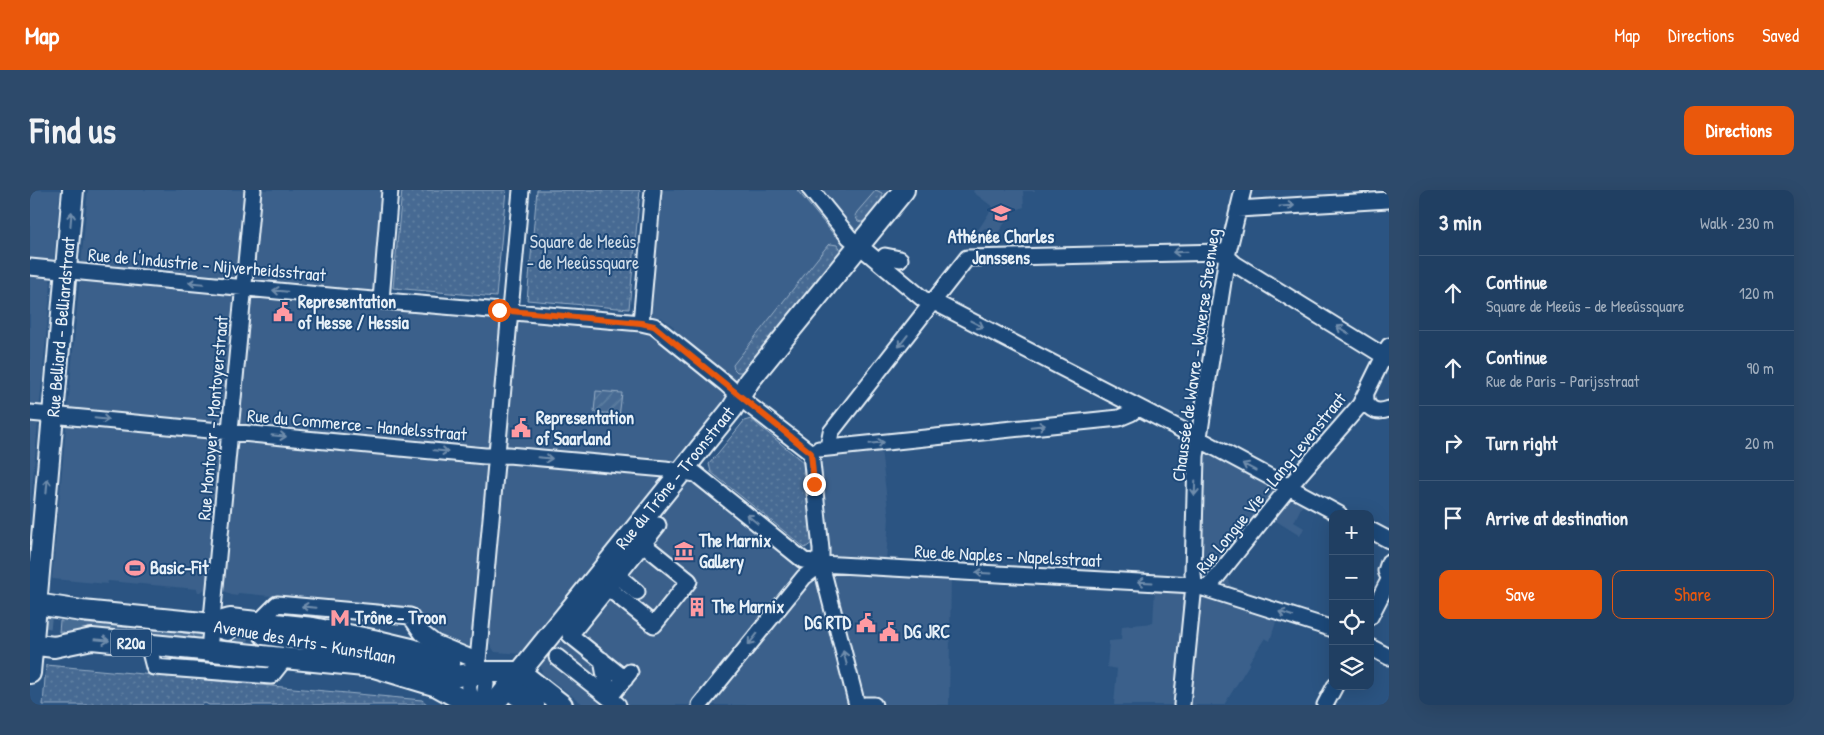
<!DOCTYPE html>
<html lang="en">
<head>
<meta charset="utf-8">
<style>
	body { margin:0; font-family:"Patrick Hand",sans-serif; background:#2d4a6b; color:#f1f3f6 }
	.controls { position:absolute; right:15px; bottom:15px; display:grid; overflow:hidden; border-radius:10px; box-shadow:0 5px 20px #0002 }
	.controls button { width:45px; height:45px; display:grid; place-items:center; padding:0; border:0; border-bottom:1px solid #3d5877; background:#203f62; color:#f1f3f6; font:25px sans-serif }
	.stop { position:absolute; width:15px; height:15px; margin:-11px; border:4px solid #ea580c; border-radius:50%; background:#fff }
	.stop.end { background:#ea580c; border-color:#fff; box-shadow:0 1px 5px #0008 }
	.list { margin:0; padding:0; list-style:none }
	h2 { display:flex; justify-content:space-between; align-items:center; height:65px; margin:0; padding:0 20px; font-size:21px }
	h2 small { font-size:16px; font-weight:400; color:#a2afbe }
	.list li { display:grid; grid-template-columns:32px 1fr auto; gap:15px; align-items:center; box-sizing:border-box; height:75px; padding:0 20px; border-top:1px solid #3d5877 }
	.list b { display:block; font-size:19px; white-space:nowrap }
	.list p { margin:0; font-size:16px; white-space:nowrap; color:#a2afbe }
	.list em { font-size:16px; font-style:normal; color:#a2afbe }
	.actions { display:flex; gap:10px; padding:15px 20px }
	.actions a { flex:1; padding:11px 0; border:1px solid #ea580c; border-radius:10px; text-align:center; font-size:18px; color:#ea580c }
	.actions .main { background:#ea580c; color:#fff }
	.icon { flex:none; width:28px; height:28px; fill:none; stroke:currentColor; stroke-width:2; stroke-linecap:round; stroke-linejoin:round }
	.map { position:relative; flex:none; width:1359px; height:515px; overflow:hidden; border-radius:10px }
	header { display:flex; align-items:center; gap:30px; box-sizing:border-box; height:70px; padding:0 25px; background:#ea580c; color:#fff }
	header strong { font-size:24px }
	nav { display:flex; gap:28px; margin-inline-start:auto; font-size:18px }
	.intro { display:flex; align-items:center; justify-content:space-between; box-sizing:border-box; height:120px; padding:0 30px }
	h1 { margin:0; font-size:35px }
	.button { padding:12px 22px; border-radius:10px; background:#ea580c; color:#fff; font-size:18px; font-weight:700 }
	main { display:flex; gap:30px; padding:0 30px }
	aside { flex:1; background:#203f62; border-radius:10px; box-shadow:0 5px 20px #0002 }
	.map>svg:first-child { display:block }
	.built { fill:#3a608b }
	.grass { fill:url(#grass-dots); stroke:#98aec6 }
	.garden { fill:url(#garden-furrows); stroke:#98aec6 }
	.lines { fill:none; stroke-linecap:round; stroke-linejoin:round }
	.highway-tunnel { stroke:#476c94; stroke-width:22; stroke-dasharray:22 11; stroke-linecap:butt }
	.minor-casing { stroke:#e8f1f8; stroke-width:19 }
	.major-casing { stroke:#e8f1f8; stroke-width:24 }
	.highway-casing { stroke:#e8f1f8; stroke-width:26 }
	.minor { stroke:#1f4a7a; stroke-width:15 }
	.major { stroke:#1f4a7a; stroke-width:20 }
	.highway { stroke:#1f4a7a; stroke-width:22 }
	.oneway { stroke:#6f8dac }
	.route { stroke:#ea580c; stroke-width:6 }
	.labels { text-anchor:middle; stroke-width:4; stroke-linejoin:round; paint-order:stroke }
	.shield { fill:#1f4a7a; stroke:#acbfd2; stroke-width:1 }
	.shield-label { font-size:16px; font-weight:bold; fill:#e8f1f8 }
	.poi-label { font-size:18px; font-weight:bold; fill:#e8f1f8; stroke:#1f4a7a; text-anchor:start }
	.park-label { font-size:18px; fill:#d0dde9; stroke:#1f4a7a }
	.street-label { font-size:18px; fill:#e8f1f8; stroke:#1f4a7a }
</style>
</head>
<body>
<header>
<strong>Map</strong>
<nav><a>Map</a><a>Directions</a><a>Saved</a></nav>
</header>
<div class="intro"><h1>Find us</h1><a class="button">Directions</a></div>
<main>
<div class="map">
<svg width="1359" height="515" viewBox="0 0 1359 515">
	<defs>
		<pattern id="grass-dots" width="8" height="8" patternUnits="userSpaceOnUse" patternTransform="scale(1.25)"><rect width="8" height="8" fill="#476b93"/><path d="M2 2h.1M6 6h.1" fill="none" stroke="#6281a3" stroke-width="1.8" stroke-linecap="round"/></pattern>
		<pattern id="garden-furrows" width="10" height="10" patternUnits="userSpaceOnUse" patternTransform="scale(1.25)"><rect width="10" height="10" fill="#476b93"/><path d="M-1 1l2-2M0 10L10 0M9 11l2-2" fill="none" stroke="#6281a3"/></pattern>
	</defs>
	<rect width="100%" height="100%" fill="#2b5482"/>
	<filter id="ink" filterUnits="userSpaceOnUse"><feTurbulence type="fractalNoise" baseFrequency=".02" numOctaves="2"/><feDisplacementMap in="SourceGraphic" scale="10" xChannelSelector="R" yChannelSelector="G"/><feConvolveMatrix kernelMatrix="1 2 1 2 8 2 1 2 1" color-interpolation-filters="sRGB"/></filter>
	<g filter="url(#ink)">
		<path class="built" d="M0 0H30L24 68 21 71 14 72 13 86 19 87 21 93 10 212 9 215 2 216 8 232 0 322Z
			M58 0H352L343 97 341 100 336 101 335 117 458 128 500 129 501 132 620 142 697 205 699 208 648 274 633 286 634 291 493 464 465 462 457 450 444 456 441 462 421 456 399 432 390 424 379 418 208 403 207 406 201 405 195 401 193 390 170 402H168L167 399 78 391 77 394 23 389 22 388Z
			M631 0H773L817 54V58L709 191 702 189 643 140 644 137 632 128 621 125 619 122Z
			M793 0H861L826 42H824L805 19V14Z
			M944 0H1005V1H993L994 17 989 19 986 17 963 50 960 48 962 44 959 39 955 38 950 42 948 40 963 17 943 2Z
			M851 259 859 328 856 371 797 370 788 264Z
			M1173 262H1178L1284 317V319L1273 314 1264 332 1274 338 1270 346 1243 329 1197 384 1201 396 1226 404 1223 419 1246 432 1240 451 1235 448 1219 472 1220 473 1194 515H1084L1087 479 1077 477 1079 451 1091 450 1092 436 1123 433 1125 397 1160 400Z
			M660 287 672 296 670 300 760 372 763 369 770 376 771 380 781 391 788 394 819 511 815 515H554L512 483 510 472Z
			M802 381 921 385 919 515H845L833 509 800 383Z"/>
		<path class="grass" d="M372 0H476L466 107 363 98Z
			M507 0H610L599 119 497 110Z
			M767 0H773L811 46H805Z
			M846 0 852 3C854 12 840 28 832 32L828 31 825 26 827 22Z
			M801 54 807 55 810 60 809 64 713 182H707L704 179 703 175 798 55Z
			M721 229 773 272 782 353 775 358 681 282 679 274 714 231Z
			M30 431 164 444 163 454 29 442Z
			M16 475 392 510 398 515H179L175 513 171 515H13Z"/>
		<path class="garden" d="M566 201 592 203 589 227 584 226 583 224 564 222Z"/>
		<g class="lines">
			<path class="highway-tunnel" d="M0 425 256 454
				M303 459 321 461 371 475"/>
			<defs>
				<path id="minor" d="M781 0 819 47 893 109 910 115 1156 242 1309 324
					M1208 19 1359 10
					M855 66 870 69
					M0 77 320 108 611 133 624 136 696 194 719 215 781 263
					M351 110 360 0
					M611 133 623 0
					M1336 203C1334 219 1346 224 1359 219
					M0 223 455 266 478 265 635 279 666 284 773 370 791 374 1164 395 1303 439
					M798 257 801 242 937 68 1192 62 1205 74 1354 166
					M789 259 1089 228 1101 223 1108 218
					M781 263 791 359V374L827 515
					M1340 340 1359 350
					M1359 372 1356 381 1359 388
					M588 386 607 402
					M578 398 624 435 659 391 613 354
					M1177 399 1263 292 1330 215 1359 156
					M1340 427 1359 390
					M231 434 234 427 247 414 380 426 392 443 405 453 441 468 456 494 454 507 447 515
					M118 454 124 477 241 486 256 467
					M1340 457 1359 467
					M179 460 223 0
					M527 467 588 515
					M572 470 579 508 600 482
					M447 482 491 0
					M595 489 540 445 628 335
					M444 515C438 499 435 495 447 482
					M670 515 774 387 791 374
					M835 515H844
					M1152 515 1164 395 1163 383 1166 266 1197 66 1213 0
					M1295 515 1305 496"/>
				<path id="major" d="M0 413 52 421 173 433 197 440
					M234 444 324 457
					M0 454 24 457 62 449 344 477 407 496 441 515
					M352 464 421 485 428 486 447 482H490L532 515
					M0 483 43 0
					M457 515 465 513 702 219 719 191 874 0"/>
				<path id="highway" d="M182 435 200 430 283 439 343 451 381 460 419 473
					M486 503 503 515"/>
			</defs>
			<use href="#minor" class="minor-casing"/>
			<use href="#major" class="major-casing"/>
			<use href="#highway" class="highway-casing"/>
			<use href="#minor" class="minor"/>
			<use href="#major" class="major"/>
			<use href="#highway" class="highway"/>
		</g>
		<defs><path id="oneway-shaft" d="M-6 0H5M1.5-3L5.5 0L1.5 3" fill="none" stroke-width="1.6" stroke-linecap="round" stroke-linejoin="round" transform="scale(1.25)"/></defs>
		<g class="oneway">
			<use href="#oneway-shaft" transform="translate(1257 16) rotate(-3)"/>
			<use href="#oneway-shaft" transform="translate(41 29) rotate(-85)"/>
			<use href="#oneway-shaft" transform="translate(1150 62) rotate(178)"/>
			<use href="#oneway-shaft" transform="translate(166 93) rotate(-175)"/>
			<use href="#oneway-shaft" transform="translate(250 101) rotate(-174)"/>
			<use href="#oneway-shaft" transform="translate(947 134) rotate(27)"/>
			<use href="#oneway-shaft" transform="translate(1313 140) rotate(-148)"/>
			<use href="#oneway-shaft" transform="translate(873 151) rotate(128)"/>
			<use href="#oneway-shaft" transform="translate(72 229) rotate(6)"/>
			<use href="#oneway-shaft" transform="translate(1008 236) rotate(-6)"/>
			<use href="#oneway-shaft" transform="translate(249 246) rotate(5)"/>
			<use href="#oneway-shaft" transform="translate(847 253) rotate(-6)"/>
			<use href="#oneway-shaft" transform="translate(411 261) rotate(5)"/>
			<use href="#oneway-shaft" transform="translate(515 268) rotate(5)"/>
			<use href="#oneway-shaft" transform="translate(1219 277) rotate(-152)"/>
			<use href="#oneway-shaft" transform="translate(17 296) rotate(-85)"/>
			<use href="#oneway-shaft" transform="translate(1165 298) rotate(92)"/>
			<use href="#oneway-shaft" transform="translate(722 329) rotate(-141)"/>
			<use href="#oneway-shaft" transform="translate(953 383) rotate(-177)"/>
			<use href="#oneway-shaft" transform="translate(1115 392) rotate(-177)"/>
			<use href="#oneway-shaft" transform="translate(279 417) rotate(-175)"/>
			<use href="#oneway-shaft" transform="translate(1256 424) rotate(-162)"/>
			<use href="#oneway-shaft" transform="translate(723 449) rotate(129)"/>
			<use href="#oneway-shaft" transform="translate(72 450) rotate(5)"/>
			<use href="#oneway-shaft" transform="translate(815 468) rotate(-105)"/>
		</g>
	</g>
	<g class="lines" filter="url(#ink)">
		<path class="route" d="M469 120 611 133 624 136C676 179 729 221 781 263L784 294"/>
	</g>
	<defs>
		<symbol id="school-bare" viewBox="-9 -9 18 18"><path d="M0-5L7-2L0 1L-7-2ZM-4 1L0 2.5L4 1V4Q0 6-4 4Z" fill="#ff9aa2" stroke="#1f4a7a" stroke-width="2.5" paint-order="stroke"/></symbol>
		<symbol id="civic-bare" viewBox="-9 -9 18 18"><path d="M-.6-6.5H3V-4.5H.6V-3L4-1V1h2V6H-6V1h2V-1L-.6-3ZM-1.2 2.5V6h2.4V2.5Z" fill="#ff9aa2" stroke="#1f4a7a" stroke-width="2.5" paint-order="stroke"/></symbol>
		<symbol id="museum-bare" viewBox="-9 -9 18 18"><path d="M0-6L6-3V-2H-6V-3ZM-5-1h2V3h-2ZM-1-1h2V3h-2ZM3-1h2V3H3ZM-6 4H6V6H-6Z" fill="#ff9aa2" stroke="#1f4a7a" stroke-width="2.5" paint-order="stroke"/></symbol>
		<symbol id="stadium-bare" viewBox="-9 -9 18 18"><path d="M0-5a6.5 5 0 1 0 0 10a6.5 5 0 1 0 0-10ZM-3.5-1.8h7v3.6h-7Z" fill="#ff9aa2" stroke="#1f4a7a" stroke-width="2.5" paint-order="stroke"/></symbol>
		<symbol id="building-bare" viewBox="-9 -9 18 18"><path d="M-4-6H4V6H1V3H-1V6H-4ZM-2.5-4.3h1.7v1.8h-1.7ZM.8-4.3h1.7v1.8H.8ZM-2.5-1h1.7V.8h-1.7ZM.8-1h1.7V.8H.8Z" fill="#ff9aa2" stroke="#1f4a7a" stroke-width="2.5" paint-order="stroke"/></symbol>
		<symbol id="metro-bare" viewBox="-9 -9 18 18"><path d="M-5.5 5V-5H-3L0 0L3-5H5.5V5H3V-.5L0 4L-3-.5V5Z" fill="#ff9aa2" stroke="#1f4a7a" stroke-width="2.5" paint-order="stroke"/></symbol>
	</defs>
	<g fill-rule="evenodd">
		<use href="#school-bare" x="957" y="9" width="28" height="28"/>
		<use href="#civic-bare" x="239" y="108" width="28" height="28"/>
		<use href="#civic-bare" x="477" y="224" width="28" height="28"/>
		<use href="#museum-bare" x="640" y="347" width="28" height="28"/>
		<use href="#stadium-bare" x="91" y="364" width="28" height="28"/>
		<use href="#building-bare" x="653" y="403" width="28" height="28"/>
		<use href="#metro-bare" x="296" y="414" width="28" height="28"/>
		<use href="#civic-bare" x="822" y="419" width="28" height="28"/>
		<use href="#civic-bare" x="845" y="428" width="28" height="28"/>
	</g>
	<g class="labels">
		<rect class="shield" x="81" y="439.5" width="40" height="27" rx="4"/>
		<g class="shield-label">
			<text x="101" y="459">R20a</text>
		</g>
		<g class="poi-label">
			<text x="971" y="53" text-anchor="middle">Athénée Charles<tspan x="971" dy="21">Janssens</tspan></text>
			<text x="268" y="118">Representation<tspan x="268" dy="21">of Hesse / Hessia</tspan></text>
			<text x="506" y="234">Representation<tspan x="506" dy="21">of Saarland</tspan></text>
			<text x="669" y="357">The Marnix<tspan x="669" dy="21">Gallery</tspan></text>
			<text x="120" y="384">Basic-Fit</text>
			<text x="682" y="423">The Marnix</text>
			<text x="325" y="434">Trône - Troon</text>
			<text x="821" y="439" text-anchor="end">DG RTD</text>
			<text x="874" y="448">DG JRC</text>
		</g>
		<g class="park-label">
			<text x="553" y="58">Square de Meeûs<tspan x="553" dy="21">- de Meeûssquare</tspan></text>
		</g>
		<g class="street-label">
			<text transform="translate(177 75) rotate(5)" y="6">Rue de l'Industrie - Nijverheidsstraat</text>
			<text transform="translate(31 137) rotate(-85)" y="6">Rue Belliard - Belliardstraat</text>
			<text transform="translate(1166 165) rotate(-82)" y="6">Chaussée de Wavre - Waverse Steenweg</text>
			<text transform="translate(183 228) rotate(-85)" y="6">Rue Montoyer - Montoyerstraat</text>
			<text transform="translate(327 235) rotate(5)" y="6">Rue du Commerce - Handelsstraat</text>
			<text transform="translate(645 288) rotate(-51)" y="6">Rue du Trône - Troonstraat</text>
			<text transform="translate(1241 293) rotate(-51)" y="6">Rue Longue Vie - Lang-Levenstraat</text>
			<text transform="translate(978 366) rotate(3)" y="6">Rue de Naples - Napelsstraat</text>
			<text transform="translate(275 452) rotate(10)" y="6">Avenue des Arts - Kunstlaan</text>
		</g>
	</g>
</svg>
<div class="controls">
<button>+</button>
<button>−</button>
<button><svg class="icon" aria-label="locate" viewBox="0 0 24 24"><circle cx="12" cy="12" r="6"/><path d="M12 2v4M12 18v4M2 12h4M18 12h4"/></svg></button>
<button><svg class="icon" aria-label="layers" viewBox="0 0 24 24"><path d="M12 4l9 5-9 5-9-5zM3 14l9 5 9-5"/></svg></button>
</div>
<div class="stop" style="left:469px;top:120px"></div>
<div class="stop end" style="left:784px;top:294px"></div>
</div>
<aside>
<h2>3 min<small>Walk · 230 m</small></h2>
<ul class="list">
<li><svg class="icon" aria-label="ahead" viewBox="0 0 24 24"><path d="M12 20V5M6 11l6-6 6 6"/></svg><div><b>Continue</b><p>Square de Meeûs - de Meeûssquare</p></div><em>120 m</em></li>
<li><svg class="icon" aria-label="ahead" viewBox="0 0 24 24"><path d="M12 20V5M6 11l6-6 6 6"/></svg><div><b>Continue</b><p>Rue de Paris - Parijsstraat</p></div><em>90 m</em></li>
<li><svg class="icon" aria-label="right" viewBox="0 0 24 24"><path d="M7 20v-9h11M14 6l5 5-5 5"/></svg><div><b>Turn right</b></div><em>20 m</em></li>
<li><svg class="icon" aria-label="arrive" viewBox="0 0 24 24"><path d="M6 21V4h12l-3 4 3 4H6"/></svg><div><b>Arrive at destination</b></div></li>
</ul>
<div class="actions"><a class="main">Save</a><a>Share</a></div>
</aside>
</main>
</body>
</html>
